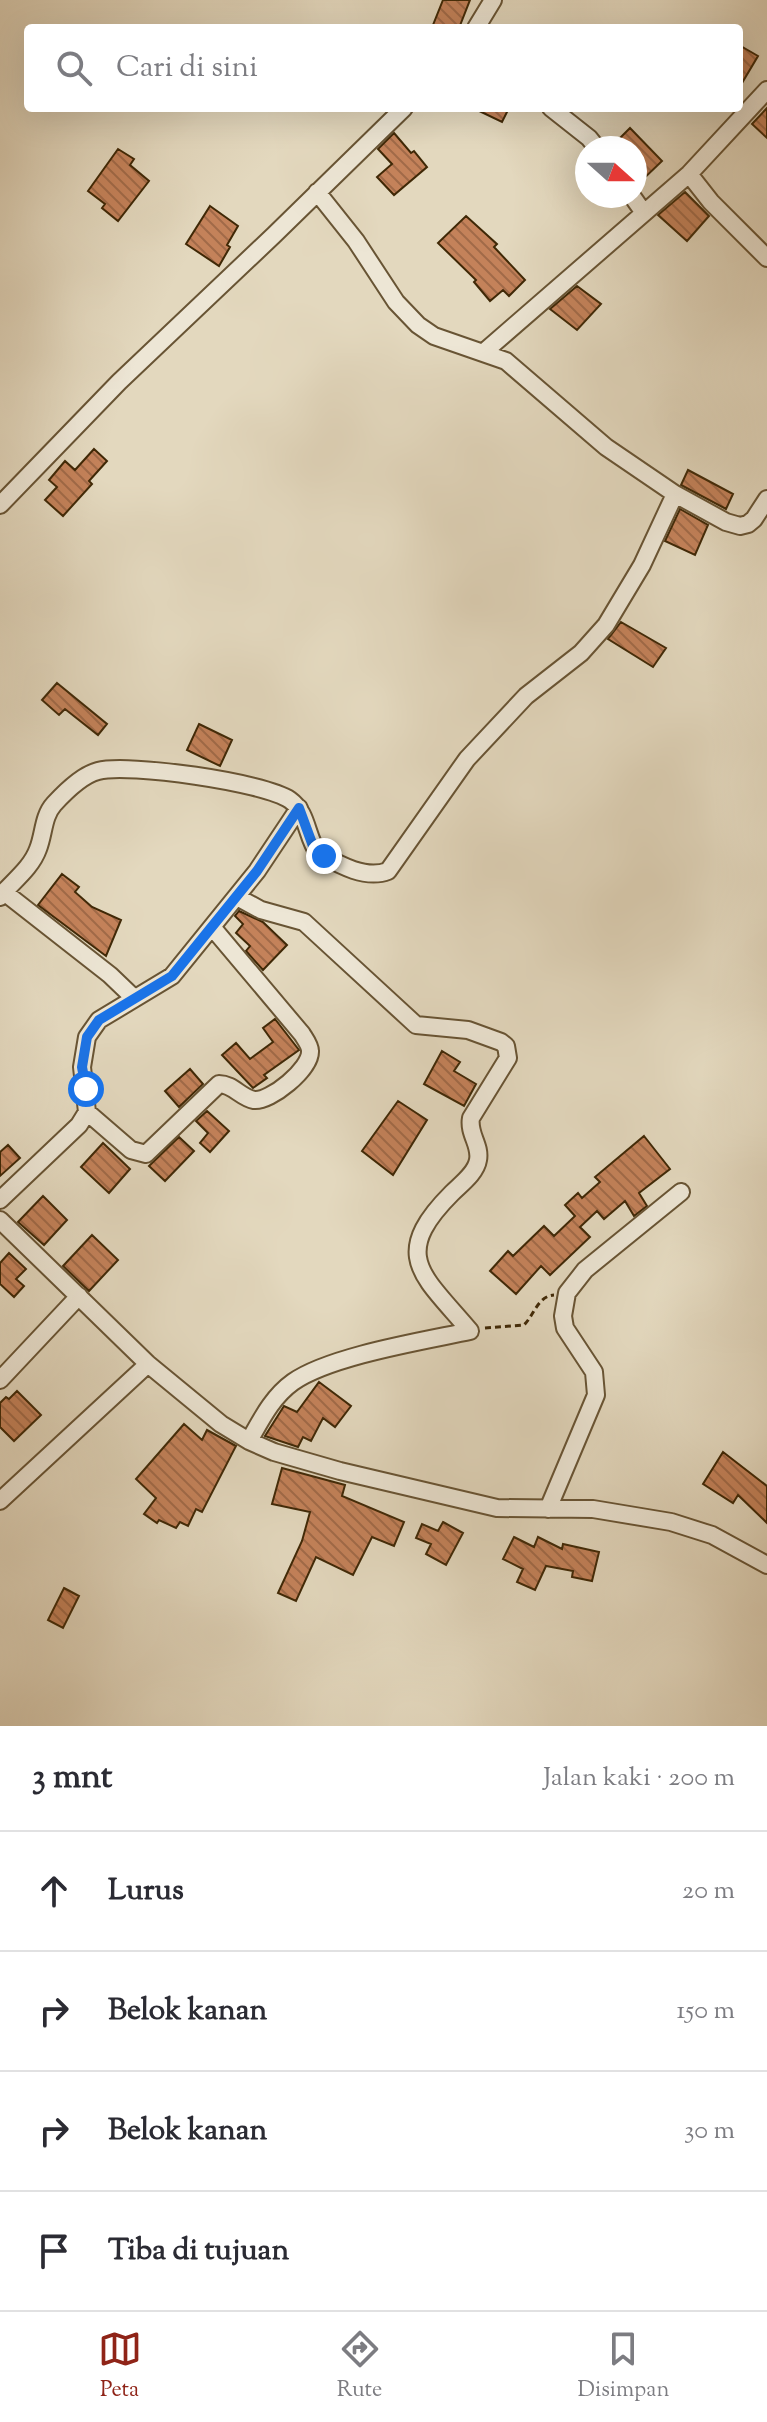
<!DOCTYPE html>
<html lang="id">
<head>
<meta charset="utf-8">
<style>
	body { margin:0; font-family:"Sorts Mill Goudy",serif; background:#f7f7f7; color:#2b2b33 }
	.compass { position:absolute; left:575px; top:136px; width:72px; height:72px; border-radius:50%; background:#fff; box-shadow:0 8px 32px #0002; rotate:111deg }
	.stop { position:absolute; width:24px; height:24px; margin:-18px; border:6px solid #1a73e8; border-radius:50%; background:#fff }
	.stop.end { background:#1a73e8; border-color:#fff; box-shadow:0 2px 8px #0008 }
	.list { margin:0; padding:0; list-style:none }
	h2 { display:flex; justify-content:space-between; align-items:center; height:104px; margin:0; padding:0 32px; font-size:34px }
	h2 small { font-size:26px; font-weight:400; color:#7c7c81 }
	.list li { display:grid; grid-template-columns:52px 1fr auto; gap:24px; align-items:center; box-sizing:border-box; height:120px; padding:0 32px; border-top:2px solid #e1e1e2 }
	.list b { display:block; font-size:30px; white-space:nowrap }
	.list em { font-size:26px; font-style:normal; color:#7c7c81 }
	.icon { flex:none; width:44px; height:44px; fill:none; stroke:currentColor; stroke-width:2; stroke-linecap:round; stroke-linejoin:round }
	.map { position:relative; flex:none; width:767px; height:1726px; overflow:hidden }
	.search { position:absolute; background:#fff; box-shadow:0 8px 32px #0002; left:24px; right:24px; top:24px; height:88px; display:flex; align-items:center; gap:20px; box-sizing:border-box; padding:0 28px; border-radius:8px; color:#7c7c81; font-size:30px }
	.sheet { height:584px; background:#fff }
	nav { display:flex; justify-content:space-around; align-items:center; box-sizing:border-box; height:112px; border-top:2px solid #e1e1e2; background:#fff; font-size:22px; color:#7c7c81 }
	nav a { display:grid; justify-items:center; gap:4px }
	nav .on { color:#8f2418 }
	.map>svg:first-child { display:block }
	.building { fill:url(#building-back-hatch); stroke:#3f2806; stroke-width:2 }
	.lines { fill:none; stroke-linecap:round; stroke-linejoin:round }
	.minor-casing { stroke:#685434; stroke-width:20 }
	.path { stroke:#3f2806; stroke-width:3; stroke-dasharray:6 4; stroke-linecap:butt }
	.minor { stroke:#ede6d5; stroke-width:16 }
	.route { stroke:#1a73e8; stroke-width:10 }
</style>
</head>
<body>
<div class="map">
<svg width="767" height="1726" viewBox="0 0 767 1726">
	<defs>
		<pattern id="building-back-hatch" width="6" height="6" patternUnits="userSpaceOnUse" patternTransform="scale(2)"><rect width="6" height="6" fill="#c4825a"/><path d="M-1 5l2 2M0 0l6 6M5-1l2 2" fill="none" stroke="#a16a48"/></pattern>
	</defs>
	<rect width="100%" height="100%" fill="#e3d8be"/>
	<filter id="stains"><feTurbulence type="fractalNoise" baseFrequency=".0025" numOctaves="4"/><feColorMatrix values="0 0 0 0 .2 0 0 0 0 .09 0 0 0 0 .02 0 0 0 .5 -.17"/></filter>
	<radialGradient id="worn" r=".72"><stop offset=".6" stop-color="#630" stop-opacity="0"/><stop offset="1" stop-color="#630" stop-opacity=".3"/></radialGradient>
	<path class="building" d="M443 0H470L459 28H439L433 25Z
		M739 45 758 56 739 88Z
		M473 108H509L502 122Z
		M767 108V138L752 124Z
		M630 128 662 161 636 186 635 148H610Z
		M394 133 411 153 414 151 427 167 394 195 377 177 392 164 378 149Z
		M118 149 134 159 130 165 149 181 118 221 102 208 105 204 88 191Z
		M685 192 709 216 687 241 658 215Z
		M210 206 238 226 227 245 230 247 219 266 186 244Z
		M466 216 497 244 494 247 525 280 509 296 503 290 490 301 474 282 476 280 438 243Z
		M577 286 601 304 577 330 550 309Z
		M94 449 107 461 89 481 92 484 63 516 45 500 57 487 49 480 65 461 75 470Z
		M688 470 733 494 726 509 681 485Z
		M680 509 708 525 695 555 665 541Z
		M621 622 666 648 653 667 608 639Z
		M57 683 107 724 98 735 65 709 59 715 42 700Z
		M199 724 232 740 220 766 187 750Z
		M62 874 79 887 75 892 92 907 121 920 106 956 38 905Z
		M239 911 263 922 287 945 263 970 246 951 250 946 236 933 243 924 235 916Z
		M275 1019 299 1050 264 1075 267 1078 253 1088 222 1055 236 1043 250 1059 273 1042 263 1028Z
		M442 1051 460 1062 454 1071 476 1084 464 1106 424 1084Z
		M190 1069 203 1084 179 1107 165 1091Z
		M398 1101 427 1120 393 1175 362 1151Z
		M207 1111 229 1131 210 1152 200 1143 208 1133 196 1121Z
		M644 1136 670 1169 639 1193 647 1206 634 1216 625 1201 604 1219 597 1211 580 1227 590 1237 550 1275 541 1266 516 1294 490 1271 508 1251 513 1256 544 1226 554 1236 575 1216 565 1205 578 1193 582 1198 600 1182 595 1177Z
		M179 1137 194 1151 165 1181 149 1166Z
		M103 1143 130 1169 109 1193 81 1167Z
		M8 1145 20 1158 0 1176V1152Z
		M43 1196 67 1220 44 1245 18 1222Z
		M92 1235 118 1260 89 1291 63 1266Z
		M9 1253 26 1269 16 1279 24 1286 14 1297 0 1284V1263Z
		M319 1382 351 1406 335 1427 323 1418 311 1441 303 1437 298 1447 265 1436 284 1406 297 1412Z
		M17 1391 41 1415 14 1441 0 1427V1403L6 1397 9 1399Z
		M184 1424 202 1440 207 1430 236 1446 202 1512 196 1509 188 1526 180 1522 176 1528 159 1520 157 1523 144 1514 156 1498 136 1479Z
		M723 1452 767 1486V1523L738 1495 733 1503 703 1484Z
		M282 1468 345 1485 342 1496 404 1522 394 1546 372 1537 353 1575 316 1557 296 1601 278 1593 302 1541 310 1512 272 1504Z
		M443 1522 463 1533 446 1565 426 1554 431 1544 416 1538 422 1524 438 1531Z
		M514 1537 534 1547 538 1537 562 1549 563 1544 599 1552 592 1581 572 1577 573 1571 546 1566 535 1590 517 1582 523 1569 503 1559Z
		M64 1588 79 1596 63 1628 48 1620Z"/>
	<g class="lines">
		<defs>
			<path id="minor" d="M476 28 493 0
				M551 108 589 138 597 148
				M689 174 711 202 767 258
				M317 192 356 241 396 302 418 325 434 336 506 361 606 447 675 494 726 522 740 526 748 524 754 519 767 499
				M632 196 644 213
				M484 352 689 174 767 90
				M0 505 119 382 274 235 404 108
				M4 892C16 879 32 866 38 849 44 834 43 816 54 804 65 792 82 775 98 771 128 763 264 782 290 800 308 813 306 836 318 853 338 864 365 880 388 871L467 759 526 696 581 653 606 625 642 565 675 494
				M0 897 4 892 110 975 134 998
				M237 897 261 910 304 922 416 1025 468 1030 501 1042 506 1046 508 1058 471 1118C468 1134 481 1145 478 1160 476 1173 461 1184 452 1193 389 1256 423 1275 470 1331 423 1341 330 1356 293 1382 272 1397 261 1420 249 1441
				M87 1112 131 1150 146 1154 219 1084C233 1084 241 1098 254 1100 270 1102 311 1069 310 1051 310 1045 305 1039 302 1034L212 927
				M0 1200 79 1125 87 1112 82 1067 87 1037 99 1020 172 976 257 871 299 808
				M0 1220 148 1364 221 1424 249 1441 274 1452 340 1471 497 1508 593 1509 671 1522 712 1535 767 1565
				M0 1380 79 1296
				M0 1501 148 1364
				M548 1509 596 1395 594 1372 565 1328 563 1316 567 1293 585 1270 681 1192"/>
		</defs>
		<use href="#minor" class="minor-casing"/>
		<path class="path" d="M485 1328 524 1325C534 1315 538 1296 554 1295"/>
		<use href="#minor" class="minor"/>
	</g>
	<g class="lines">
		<path class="route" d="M86 1089 82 1067 87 1037 99 1020 172 976 257 871 299 808 313 846 324 856"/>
	</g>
	<rect width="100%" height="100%" filter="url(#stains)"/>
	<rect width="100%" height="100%" fill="url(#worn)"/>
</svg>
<svg class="compass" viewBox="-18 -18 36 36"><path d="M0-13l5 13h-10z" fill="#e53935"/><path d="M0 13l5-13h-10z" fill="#7c7c81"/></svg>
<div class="stop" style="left:86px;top:1089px"></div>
<div class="stop end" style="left:324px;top:856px"></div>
<div class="search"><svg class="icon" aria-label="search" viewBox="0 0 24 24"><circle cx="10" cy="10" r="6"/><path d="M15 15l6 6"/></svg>Cari di sini</div>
</div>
<section class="sheet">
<h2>3 mnt<small>Jalan kaki · 200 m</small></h2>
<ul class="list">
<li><svg class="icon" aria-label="ahead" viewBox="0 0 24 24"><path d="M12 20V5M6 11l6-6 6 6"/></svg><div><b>Lurus</b></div><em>20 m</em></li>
<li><svg class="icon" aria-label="right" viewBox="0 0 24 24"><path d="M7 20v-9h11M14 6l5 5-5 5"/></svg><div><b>Belok kanan</b></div><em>150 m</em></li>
<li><svg class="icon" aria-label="right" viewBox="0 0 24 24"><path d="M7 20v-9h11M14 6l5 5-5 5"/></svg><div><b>Belok kanan</b></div><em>30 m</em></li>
<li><svg class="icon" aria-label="arrive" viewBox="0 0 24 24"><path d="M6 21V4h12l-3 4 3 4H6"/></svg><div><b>Tiba di tujuan</b></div></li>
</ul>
</section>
<nav>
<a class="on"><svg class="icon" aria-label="map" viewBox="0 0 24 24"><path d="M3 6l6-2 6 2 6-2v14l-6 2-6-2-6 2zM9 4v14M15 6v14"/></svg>Peta</a>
<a><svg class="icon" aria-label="directions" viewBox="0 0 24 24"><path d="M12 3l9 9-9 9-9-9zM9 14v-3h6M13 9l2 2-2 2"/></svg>Rute</a>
<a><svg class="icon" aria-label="saved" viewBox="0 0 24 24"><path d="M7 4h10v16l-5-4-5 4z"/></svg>Disimpan</a>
</nav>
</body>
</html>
